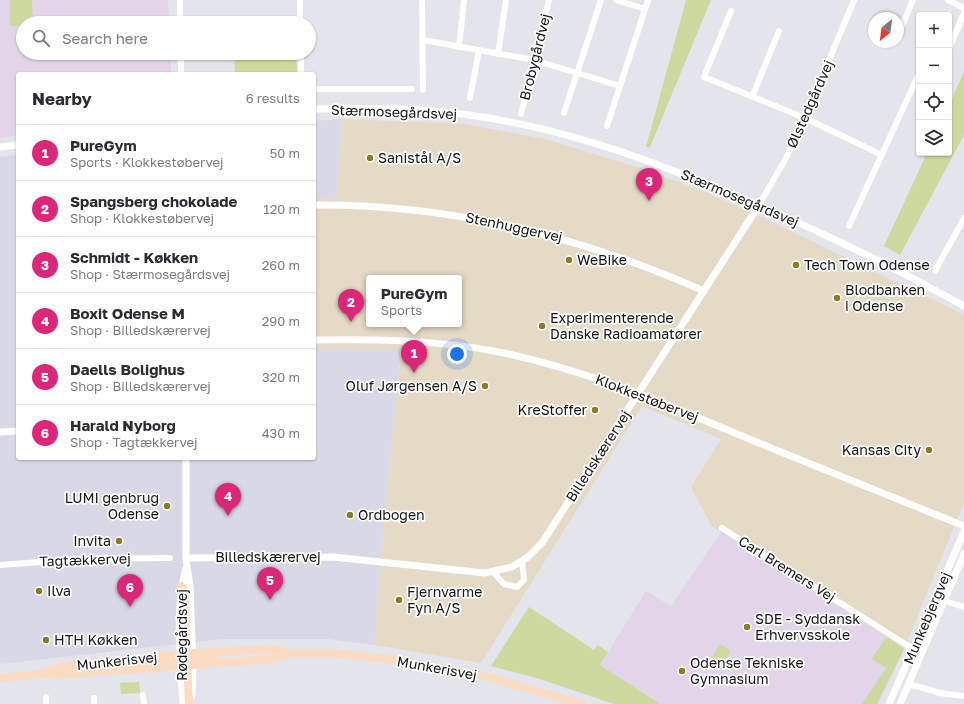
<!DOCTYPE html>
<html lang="en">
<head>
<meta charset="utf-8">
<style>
	body { margin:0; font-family:"Golos Text",sans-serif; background:#f2f2f3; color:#2b2b33 }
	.controls { position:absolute; right:12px; top:12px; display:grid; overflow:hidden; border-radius:4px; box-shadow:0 1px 3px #0004 }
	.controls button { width:36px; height:36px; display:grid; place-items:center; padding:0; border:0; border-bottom:1px solid #e1e1e2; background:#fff; color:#2b2b33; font:20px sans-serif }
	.compass { position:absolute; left:868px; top:12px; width:36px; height:36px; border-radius:50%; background:#fff; box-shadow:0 1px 3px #0004; rotate:209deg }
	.you { position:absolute; left:457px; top:354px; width:14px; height:14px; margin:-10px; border:3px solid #fff; border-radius:50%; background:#1a73e8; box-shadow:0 0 0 6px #1a73e833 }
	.badge { display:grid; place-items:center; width:26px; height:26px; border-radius:50%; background:#db2777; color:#fff; font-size:13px; font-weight:700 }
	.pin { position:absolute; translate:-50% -33px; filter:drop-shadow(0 1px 2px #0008) }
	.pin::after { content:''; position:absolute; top:21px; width:14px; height:12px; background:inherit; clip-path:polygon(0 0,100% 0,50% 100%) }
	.popup { position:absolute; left:366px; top:275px; width:96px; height:52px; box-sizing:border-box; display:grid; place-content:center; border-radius:4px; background:#fff; filter:drop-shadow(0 1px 3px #0005); font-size:13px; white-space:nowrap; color:#7c7c81 }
	.popup b { font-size:15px; color:#2b2b33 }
	.popup::after { content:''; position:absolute; left:50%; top:100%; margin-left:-8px; border:8px solid transparent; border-top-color:#fff }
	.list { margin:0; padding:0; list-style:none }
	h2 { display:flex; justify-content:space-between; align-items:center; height:52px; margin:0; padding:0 16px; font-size:17px }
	h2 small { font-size:13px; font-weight:400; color:#7c7c81 }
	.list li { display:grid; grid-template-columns:26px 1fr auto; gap:12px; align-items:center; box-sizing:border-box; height:56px; padding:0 16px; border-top:1px solid #e1e1e2 }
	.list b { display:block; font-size:15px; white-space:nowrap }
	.list p { margin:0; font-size:13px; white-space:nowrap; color:#7c7c81 }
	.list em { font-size:13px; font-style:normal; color:#7c7c81 }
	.icon { flex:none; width:22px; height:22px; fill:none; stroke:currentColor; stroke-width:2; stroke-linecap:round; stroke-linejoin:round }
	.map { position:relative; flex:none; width:964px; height:704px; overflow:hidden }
	.search { position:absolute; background:#fff; box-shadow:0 1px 3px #0004; left:16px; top:16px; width:300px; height:44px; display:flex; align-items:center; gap:10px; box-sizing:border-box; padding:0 14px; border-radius:22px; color:#7c7c81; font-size:15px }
	.panel { position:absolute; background:#fff; box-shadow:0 1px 3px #0004; left:16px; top:72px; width:300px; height:388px; border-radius:4px }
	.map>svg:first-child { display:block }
	.built { fill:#d8d8e7 }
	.industrial { fill:#e4dac5; fill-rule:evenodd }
	.education { fill:#e2d5e9 }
	.green { fill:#cdd99f }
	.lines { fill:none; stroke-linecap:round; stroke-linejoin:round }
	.minor { stroke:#fff; stroke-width:6 }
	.tertiary { stroke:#fff; stroke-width:7 }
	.secondary { stroke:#fbdbc1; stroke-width:8 }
	.poi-dot { fill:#857e24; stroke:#fff; stroke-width:1.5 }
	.labels { text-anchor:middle; stroke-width:3.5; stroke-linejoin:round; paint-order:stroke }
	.street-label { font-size:14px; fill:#141417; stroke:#fff }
	.poi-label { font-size:14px; fill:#141417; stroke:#fff; text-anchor:start }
</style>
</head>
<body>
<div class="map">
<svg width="964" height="704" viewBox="0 0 964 704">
	<rect width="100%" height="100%" fill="#e4e4ec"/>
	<path class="built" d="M342 119 337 198 314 199V121Z
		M18 155V458H314V349H401L381 554 375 645 327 639H222L0 664V157Z"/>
	<path class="industrial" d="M342 119 464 124 545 139 643 169 703 191 762 217 964 315V503L904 649 722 531 712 527 691 487 721 439 642 406 481 663 375 645 381 554 401 349H314V199L337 198ZM369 278H459V324H369Z"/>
	<path class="education" d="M0 0H168L169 23H23V53H171V74H18V135L0 138Z
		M722 531 904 649 878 704H660L600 665 646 591 671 606Z"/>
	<path class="green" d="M10 0H32L33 23H23V26H10Z
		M686 0H711L650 147H646Z
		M296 55 297 74H235L234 55Z
		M964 71V135L900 255 884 246 927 153H949V106Z
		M529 607 594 650 598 645 608 652 600 665 660 704H614L537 678 491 666Z
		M886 637 904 649 877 704H862L886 668 872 659Z
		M720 644 731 651 720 667 710 661Z
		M139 682 140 693 121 694 120 683Z"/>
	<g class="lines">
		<path class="minor" d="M180 0V23
			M300 0V23
			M422 0 423 90
			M616 0 645 9
			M948 0 964 8
			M731 11 704 77 805 118 882 155
			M898 35 913 0
			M423 40 534 60 620 86
			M459 47 464 0
			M949 49 964 13
			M181 53V74
			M301 53V74
			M498 54 506 0
			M314 89H412
			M752 97 779 31
			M470 98 479 50
			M564 113 601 0
			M521 114 549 0
			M607 126 648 0
			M759 205 785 160 805 118 854 0
			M849 226 918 76
			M935 271 964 218
			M722 528 913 649
			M0 565 81 559 170 558
			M493 572 504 584 517 587 524 580 522 561
			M945 601 964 607
			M909 684 940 693 964 696
			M143 695 144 704
			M46 697V704
			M94 698V704"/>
		<path class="tertiary" d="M314 109C366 108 418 107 469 115 555 127 635 154 714 187 800 221 883 261 964 306
			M0 147 18 145
			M314 205C450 204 580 236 704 291
			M314 340C376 339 438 340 499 352 588 370 670 406 754 441 824 470 894 498 964 526
			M0 432 18 431
			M186 458V558L190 586 193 666 192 696
			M186 558 333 557 485 573 512 567 528 557 542 543 759 205
			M183 704C180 663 175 607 186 568
			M889 704 964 532
			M900 704 964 554"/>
		<path class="secondary" d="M181 586 185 592 187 658
			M185 662 193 660 215 657
			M187 663 189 704
			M130 665 181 661 186 660 192 653
			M41 674 58 667 192 653 256 650 273 649 289 653H331L397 660 484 676 582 704
			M0 678 41 674 60 675 271 659 288 654"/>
	</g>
	<g class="poi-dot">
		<circle cx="370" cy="158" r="4"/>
		<circle cx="569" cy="260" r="4"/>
		<circle cx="796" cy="265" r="4"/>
		<circle cx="837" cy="298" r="4"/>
		<circle cx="542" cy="326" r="4"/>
		<circle cx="485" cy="386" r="4"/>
		<circle cx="595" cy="410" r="4"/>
		<circle cx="929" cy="450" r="4"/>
		<circle cx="167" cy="506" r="4"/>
		<circle cx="350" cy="515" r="4"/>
		<circle cx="119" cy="541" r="4"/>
		<circle cx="39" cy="591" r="4"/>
		<circle cx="399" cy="600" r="4"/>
		<circle cx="747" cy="627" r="4"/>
		<circle cx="46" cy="640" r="4"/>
		<circle cx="682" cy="671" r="4"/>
	</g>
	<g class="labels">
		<g class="street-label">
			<text transform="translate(535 57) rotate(-76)" y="5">Brobygårdvej</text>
			<text transform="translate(810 104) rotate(-66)" y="5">Ølstedgårdvej</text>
			<text transform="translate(394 112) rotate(2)" y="5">Stærmosegårdsvej</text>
			<text transform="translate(740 198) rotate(23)" y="5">Stærmosegårdsvej</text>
			<text transform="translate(514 227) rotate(12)" y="5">Stenhuggervej</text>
			<text transform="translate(647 398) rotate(21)" y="5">Klokkestøbervej</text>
			<text transform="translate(598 456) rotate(-57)" y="5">Billedskærervej</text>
			<text x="268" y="562">Billedskærervej</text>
			<text transform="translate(85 560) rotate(-2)" y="5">Tagtækkervej</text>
			<text transform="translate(787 569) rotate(32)" y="5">Carl Bremers Vej</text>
			<text transform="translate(927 618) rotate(-67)" y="5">Munkebjergvej</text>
			<text transform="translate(182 635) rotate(-90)" y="5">Rødegårdsvej</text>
			<text transform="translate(117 661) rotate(-6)" y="5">Munkerisvej</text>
			<text transform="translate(437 668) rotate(10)" y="5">Munkerisvej</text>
		</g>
		<g class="poi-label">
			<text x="378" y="163">Sanistål A/S</text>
			<text x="577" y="265">WeBike</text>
			<text x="804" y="270">Tech Town Odense</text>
			<text x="845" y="295">Blodbanken<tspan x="845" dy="16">i Odense</tspan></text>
			<text x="550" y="323">Experimenterende<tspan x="550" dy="16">Danske Radioamatører</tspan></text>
			<text x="477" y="391" text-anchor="end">Oluf Jørgensen A/S</text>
			<text x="587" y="415" text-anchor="end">KreStoffer</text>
			<text x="921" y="455" text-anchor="end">Kansas City</text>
			<text x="159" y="503" text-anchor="end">LUMI genbrug<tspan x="159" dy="16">Odense</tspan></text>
			<text x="358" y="520">Ordbogen</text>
			<text x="111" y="546" text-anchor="end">Invita</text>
			<text x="47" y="596">Ilva</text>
			<text x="407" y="597">Fjernvarme<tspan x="407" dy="16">Fyn A/S</tspan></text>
			<text x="755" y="624">SDE - Syddansk<tspan x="755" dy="16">Erhvervsskole</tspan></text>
			<text x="54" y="645">HTH Køkken</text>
			<text x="690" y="668">Odense Tekniske<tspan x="690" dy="16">Gymnasium</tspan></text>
		</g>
	</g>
</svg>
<div class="controls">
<button>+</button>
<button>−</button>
<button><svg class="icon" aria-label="locate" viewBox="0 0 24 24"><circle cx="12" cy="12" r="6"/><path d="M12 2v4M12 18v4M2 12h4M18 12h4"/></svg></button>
<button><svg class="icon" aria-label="layers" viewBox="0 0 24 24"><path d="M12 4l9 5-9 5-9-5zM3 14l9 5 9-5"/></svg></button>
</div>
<svg class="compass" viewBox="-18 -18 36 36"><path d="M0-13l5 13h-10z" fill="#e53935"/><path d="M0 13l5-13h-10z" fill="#7c7c81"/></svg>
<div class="you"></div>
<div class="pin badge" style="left:414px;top:373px">1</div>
<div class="popup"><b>PureGym</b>Sports</div>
<div class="pin badge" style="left:351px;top:322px">2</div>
<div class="pin badge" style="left:649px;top:201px">3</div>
<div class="pin badge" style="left:228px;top:516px">4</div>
<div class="pin badge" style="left:270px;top:600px">5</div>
<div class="pin badge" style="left:130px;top:607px">6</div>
<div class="search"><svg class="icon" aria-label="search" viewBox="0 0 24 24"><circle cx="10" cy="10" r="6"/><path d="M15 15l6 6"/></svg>Search here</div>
<section class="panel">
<h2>Nearby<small>6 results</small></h2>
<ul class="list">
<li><span class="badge">1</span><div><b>PureGym</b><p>Sports · Klokkestøbervej</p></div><em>50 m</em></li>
<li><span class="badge">2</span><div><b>Spangsberg chokolade</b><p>Shop · Klokkestøbervej</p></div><em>120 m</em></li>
<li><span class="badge">3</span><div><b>Schmidt - Køkken</b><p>Shop · Stærmosegårdsvej</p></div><em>260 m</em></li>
<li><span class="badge">4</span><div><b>Boxit Odense M</b><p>Shop · Billedskærervej</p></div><em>290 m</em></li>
<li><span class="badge">5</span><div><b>Daells Bolighus</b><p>Shop · Billedskærervej</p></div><em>320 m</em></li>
<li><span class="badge">6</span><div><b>Harald Nyborg</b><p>Shop · Tagtækkervej</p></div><em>430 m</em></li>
</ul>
</section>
</div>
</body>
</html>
